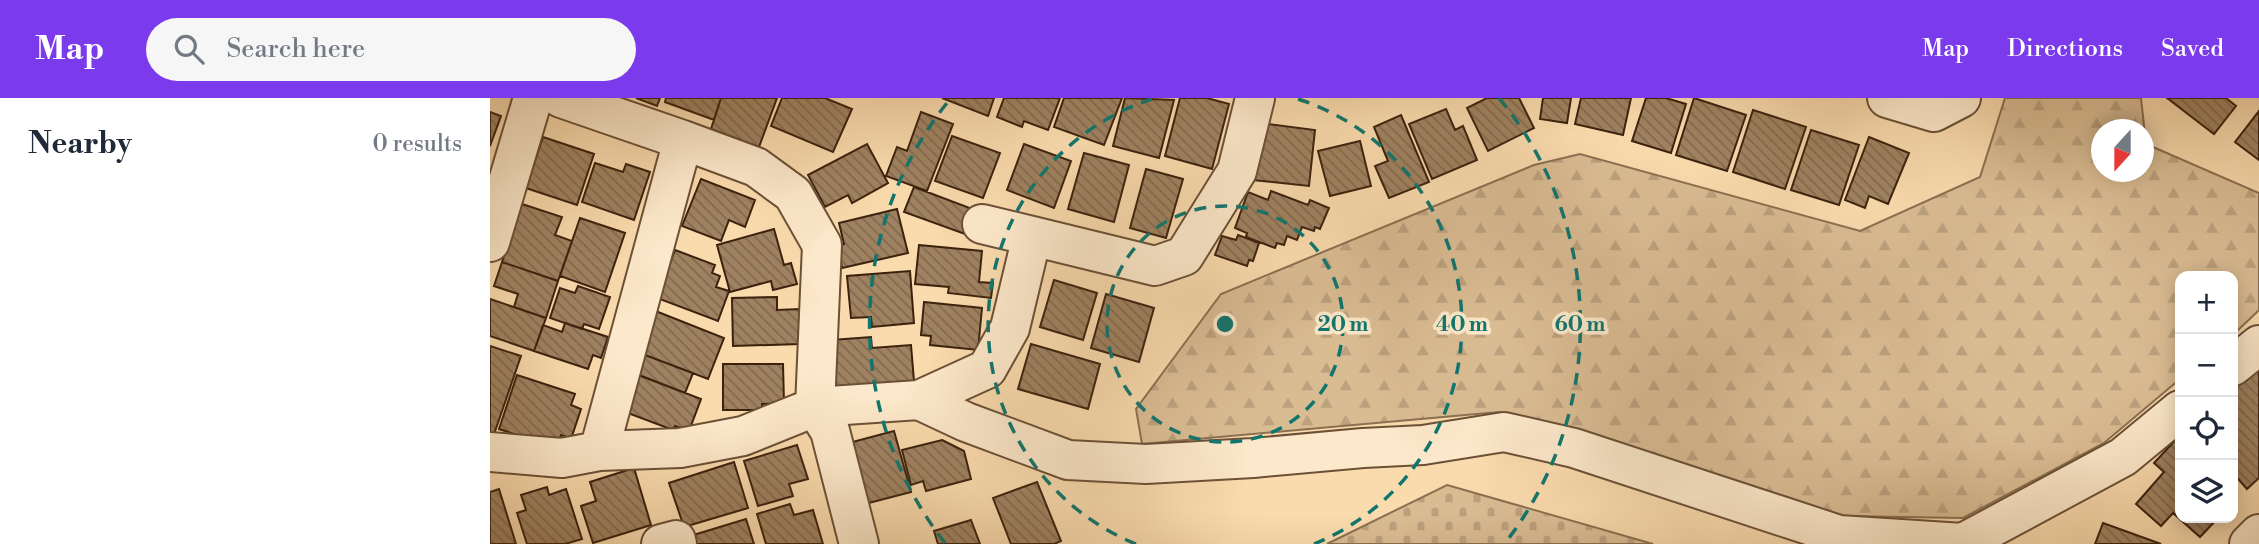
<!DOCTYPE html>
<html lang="en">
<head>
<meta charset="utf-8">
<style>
	body { margin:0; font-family:"Libre Bodoni",serif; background:#f6f6f7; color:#1f2937 }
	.controls { position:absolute; right:21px; bottom:21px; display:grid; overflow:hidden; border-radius:14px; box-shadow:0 4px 18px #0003 }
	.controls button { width:63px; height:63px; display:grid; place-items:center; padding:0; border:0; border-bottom:2px solid #e0e1e3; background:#fff; color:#1f2937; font:35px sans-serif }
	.compass { position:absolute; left:1601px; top:21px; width:63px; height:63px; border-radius:50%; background:#fff; box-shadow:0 4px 18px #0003; rotate:201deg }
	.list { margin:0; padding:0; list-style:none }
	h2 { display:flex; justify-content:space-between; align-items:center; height:91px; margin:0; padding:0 28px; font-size:30px }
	h2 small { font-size:23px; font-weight:400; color:#747a83 }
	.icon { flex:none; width:38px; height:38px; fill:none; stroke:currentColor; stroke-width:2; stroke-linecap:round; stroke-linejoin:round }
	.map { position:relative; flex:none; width:1769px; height:446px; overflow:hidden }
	header { display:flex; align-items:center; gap:42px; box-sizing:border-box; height:98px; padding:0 35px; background:#7c3aed; color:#fff }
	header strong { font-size:33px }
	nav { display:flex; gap:38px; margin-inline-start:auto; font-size:24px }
	.search { width:490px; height:63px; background:#f6f6f7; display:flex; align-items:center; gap:18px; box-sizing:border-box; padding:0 24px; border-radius:38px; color:#747a83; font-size:26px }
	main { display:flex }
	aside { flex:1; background:#fff }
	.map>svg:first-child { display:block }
	.forest { fill:url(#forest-firs); stroke:#8b6f50; stroke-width:2; fill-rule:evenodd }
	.cemetery { fill:url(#cemetery-stones); stroke:#8b6f50; stroke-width:2 }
	.building { fill:url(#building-back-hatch); stroke:#3c220e; stroke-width:2 }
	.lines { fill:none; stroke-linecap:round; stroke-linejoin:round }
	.street-casing { stroke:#6c5036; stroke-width:42 }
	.street { stroke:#fce8ca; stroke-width:38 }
	.ring { fill:none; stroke:#0f766e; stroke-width:3.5; stroke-dasharray:12 9 }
	.centre { fill:#0f766e; stroke:#fce8ca; stroke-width:3.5 }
	.ring-label { font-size:21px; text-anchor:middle; font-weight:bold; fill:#0f766e; stroke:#fce8ca; stroke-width:7; stroke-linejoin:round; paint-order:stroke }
</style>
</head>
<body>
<header>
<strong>Map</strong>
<div class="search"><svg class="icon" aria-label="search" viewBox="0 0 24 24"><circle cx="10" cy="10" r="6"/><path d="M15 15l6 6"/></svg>Search here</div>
<nav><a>Map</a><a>Directions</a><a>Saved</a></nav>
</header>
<main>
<aside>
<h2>Nearby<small>0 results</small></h2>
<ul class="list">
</ul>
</aside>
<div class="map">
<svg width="1769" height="446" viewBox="0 0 1769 446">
	<defs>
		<pattern id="forest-firs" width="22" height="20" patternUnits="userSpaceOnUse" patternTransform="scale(1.75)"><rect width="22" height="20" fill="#dabc93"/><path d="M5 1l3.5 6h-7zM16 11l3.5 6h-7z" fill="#bca17e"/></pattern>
		<pattern id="cemetery-stones" width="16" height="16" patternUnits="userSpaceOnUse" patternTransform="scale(1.75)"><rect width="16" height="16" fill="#dabc93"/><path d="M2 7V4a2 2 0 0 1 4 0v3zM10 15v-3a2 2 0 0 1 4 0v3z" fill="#bca17e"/></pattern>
		<pattern id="building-back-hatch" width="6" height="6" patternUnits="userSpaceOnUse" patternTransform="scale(1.75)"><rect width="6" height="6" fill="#9f8261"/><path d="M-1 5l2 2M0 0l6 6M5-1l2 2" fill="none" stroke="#836a4e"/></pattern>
	</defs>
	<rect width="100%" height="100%" fill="#fadbae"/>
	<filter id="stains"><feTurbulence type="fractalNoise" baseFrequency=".00286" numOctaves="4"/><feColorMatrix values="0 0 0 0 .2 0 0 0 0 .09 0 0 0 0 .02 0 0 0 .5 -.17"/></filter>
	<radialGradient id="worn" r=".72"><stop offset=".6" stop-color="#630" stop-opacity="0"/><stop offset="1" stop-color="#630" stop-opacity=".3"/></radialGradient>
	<path class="forest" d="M1515 0H1651L1656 46 1769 95V212L1743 237V178H1690V281L1614 345 1473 420 1353 418 1009 314 652 346 646 311 731 196 1044 67 1090 56 1370 133 1490 79ZM1612 32H1654V74H1612Z"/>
	<path class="cemetery" d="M957 387 1163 446H837Z"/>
	<path class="building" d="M146 0H170L167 8Z
		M176 0H231L224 22 175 4Z
		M231 0H287L269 49 221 31Z
		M292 0H335L362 11 343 54 281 28Z
		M452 0H504L498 18Z
		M514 0H570L558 32 534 23 532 29 507 19Z
		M574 0H632L614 47 564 29Z
		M635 0 684 2 669 60 623 48Z
		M690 0H717L739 6 722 71 675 58Z
		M997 0H1029L1044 30 998 53 977 10Z
		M1053 0H1081L1077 25 1050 21Z
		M1091 0H1141L1133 37 1085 26Z
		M1156 0H1176L1196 6 1181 55 1142 43Z
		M1204 0 1256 17 1237 73 1186 57Z
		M1677 0H1736L1746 8 1724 36Z
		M956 11 965 32 973 28 987 62 942 81 919 26Z
		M1263 12 1316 29 1295 91 1243 74Z
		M1769 13V62L1745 44Z
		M0 14 11 18 0 48Z
		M431 14 463 26 437 93 396 78 407 49 417 53Z
		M911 17 939 84 899 100 885 68 898 63 884 29Z
		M770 25 825 32 819 88 763 82Z
		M1321 32 1369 47 1349 107 1301 92Z
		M462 38 510 55 493 100 445 83Z
		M53 39 104 56 87 107 36 90Z
		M1379 39 1419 55 1398 106 1379 98 1375 110 1355 102Z
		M870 43 881 88 840 98 828 53Z
		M377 46 398 85 362 105 358 97 335 109 318 77Z
		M534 46 581 63 564 110 517 92Z
		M594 55 639 67 624 124 578 111Z
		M105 65 133 74 136 66 160 74 144 122 92 104Z
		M656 71 693 81 676 140 640 130Z
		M211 81 265 102 255 129 239 122 231 143 192 128Z
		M424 89 485 112 475 136 414 114Z
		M781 93 818 107 820 102 839 110 830 131 825 129 824 133 812 129 807 142 797 138 794 147 787 145 785 150 756 139 757 135 745 130 758 94 778 102Z
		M32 106 72 119 65 137 82 143 68 183 12 164Z
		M407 111 418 155 352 170 347 148 354 146 349 125Z
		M90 120 135 135 115 194 70 178Z
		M284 131 294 167 301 165 307 186 283 192 281 183 240 194 227 147Z
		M748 137 769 145 763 163 759 162 757 168 725 157 732 138 746 142Z
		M429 147 492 153 489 184 503 185 501 200 458 195 459 189 425 186Z
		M185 152 225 167 222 175 230 178 226 189 239 193 228 223 167 200Z
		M12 164 68 183 56 220 24 209 28 196 4 188Z
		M420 173 424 225 382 229 381 219 361 220 357 178Z
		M564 182 607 195 593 242 550 229Z
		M88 188 120 199 109 231 94 226 92 231 60 220 70 190 85 195Z
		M616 196 664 210 649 264 601 250Z
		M287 199V212L310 211V246L243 248 242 200Z
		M0 201 56 220 44 253 0 238Z
		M434 204 492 210 488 252 440 247 441 238 431 237Z
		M163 212 234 240 218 281 147 254Z
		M75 225 118 239 111 260 103 257 98 271 44 253 53 227 72 234Z
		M381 239 382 250 421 247 424 283 346 289 342 242Z
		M541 246 610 266 598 311 528 291Z
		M0 248 31 258 3 339 0 338Z
		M147 254 203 275 195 295 140 274Z
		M233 266H293L294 305 272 306V312H233Z
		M1764 267 1769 272V380L1757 391 1743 375V299L1746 296 1743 292V288Z
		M27 277 85 296 81 307 91 311 81 341 71 337 67 350 9 331Z
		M149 277 211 301 199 333 185 328 183 332 135 314Z
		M404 333 421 394 371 407 355 346Z
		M1690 337V420H1728L1710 439 1683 415 1671 428 1646 406 1674 374 1664 365Z
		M452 342 474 353 481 381 436 393 433 383 421 387 412 352Z
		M307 347 318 381 299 386 303 398 268 408 254 363Z
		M244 364 258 410 194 429 179 385Z
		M144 370 161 427 103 445 91 408 106 403 100 384Z
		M547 384 571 443 564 446H521L503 400Z
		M57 389 59 397 76 391 92 441 75 446H37L27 415 36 412 31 397Z
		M9 391 26 446H0V394Z
		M300 406 304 417 323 412 333 446H276L267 416Z
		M256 421 264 446H199L197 439Z
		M481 422 490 446H448L444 433Z
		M1613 425 1671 446H1605Z"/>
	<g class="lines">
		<defs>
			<path id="street" d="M71 0 193 42 109 353
				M1397 0 1444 14 1471 0
				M193 42 266 69 303 96 332 147 325 309 340 333 369 446
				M492 126 542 138
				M0 144 43 0
				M1743 268 1769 247
				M429 302 476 324 578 362 656 366 763 360 873 350 933 347 1014 334 1084 350 1349 437 1473 445 1633 359 1690 312
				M0 354 72 360 109 353 190 350 253 338 325 309 429 302 497 271 520 230 542 138 665 168 694 158 747 73 765 0
				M171 446 186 442 187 446
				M1759 446 1769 436"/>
		</defs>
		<use href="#street" class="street-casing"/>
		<use href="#street" class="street"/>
	</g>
	<g class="ring">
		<circle cx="735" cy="226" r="118"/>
		<path d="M646 446A237 237 0 0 1 662 1M808 1A237 237 0 0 1 824 446"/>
		<path d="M455 445A355 355 0 0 1 461 0M1009 0A355 355 0 0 1 1015 445"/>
	</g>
	<circle cx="735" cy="226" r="10" class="centre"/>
	<g class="ring-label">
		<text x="853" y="233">20 m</text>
		<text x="972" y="233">40 m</text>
		<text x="1090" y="233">60 m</text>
	</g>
	<rect width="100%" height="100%" filter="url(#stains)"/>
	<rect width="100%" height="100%" fill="url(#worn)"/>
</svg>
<div class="controls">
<button>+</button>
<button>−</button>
<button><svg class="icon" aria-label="locate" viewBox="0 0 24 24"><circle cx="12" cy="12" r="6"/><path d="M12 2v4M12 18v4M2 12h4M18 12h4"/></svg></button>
<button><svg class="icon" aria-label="layers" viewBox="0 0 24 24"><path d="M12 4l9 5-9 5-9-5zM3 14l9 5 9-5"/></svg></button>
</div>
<svg class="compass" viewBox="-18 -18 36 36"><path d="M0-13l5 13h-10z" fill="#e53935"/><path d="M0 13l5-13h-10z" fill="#747a83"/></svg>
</div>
</main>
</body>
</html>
